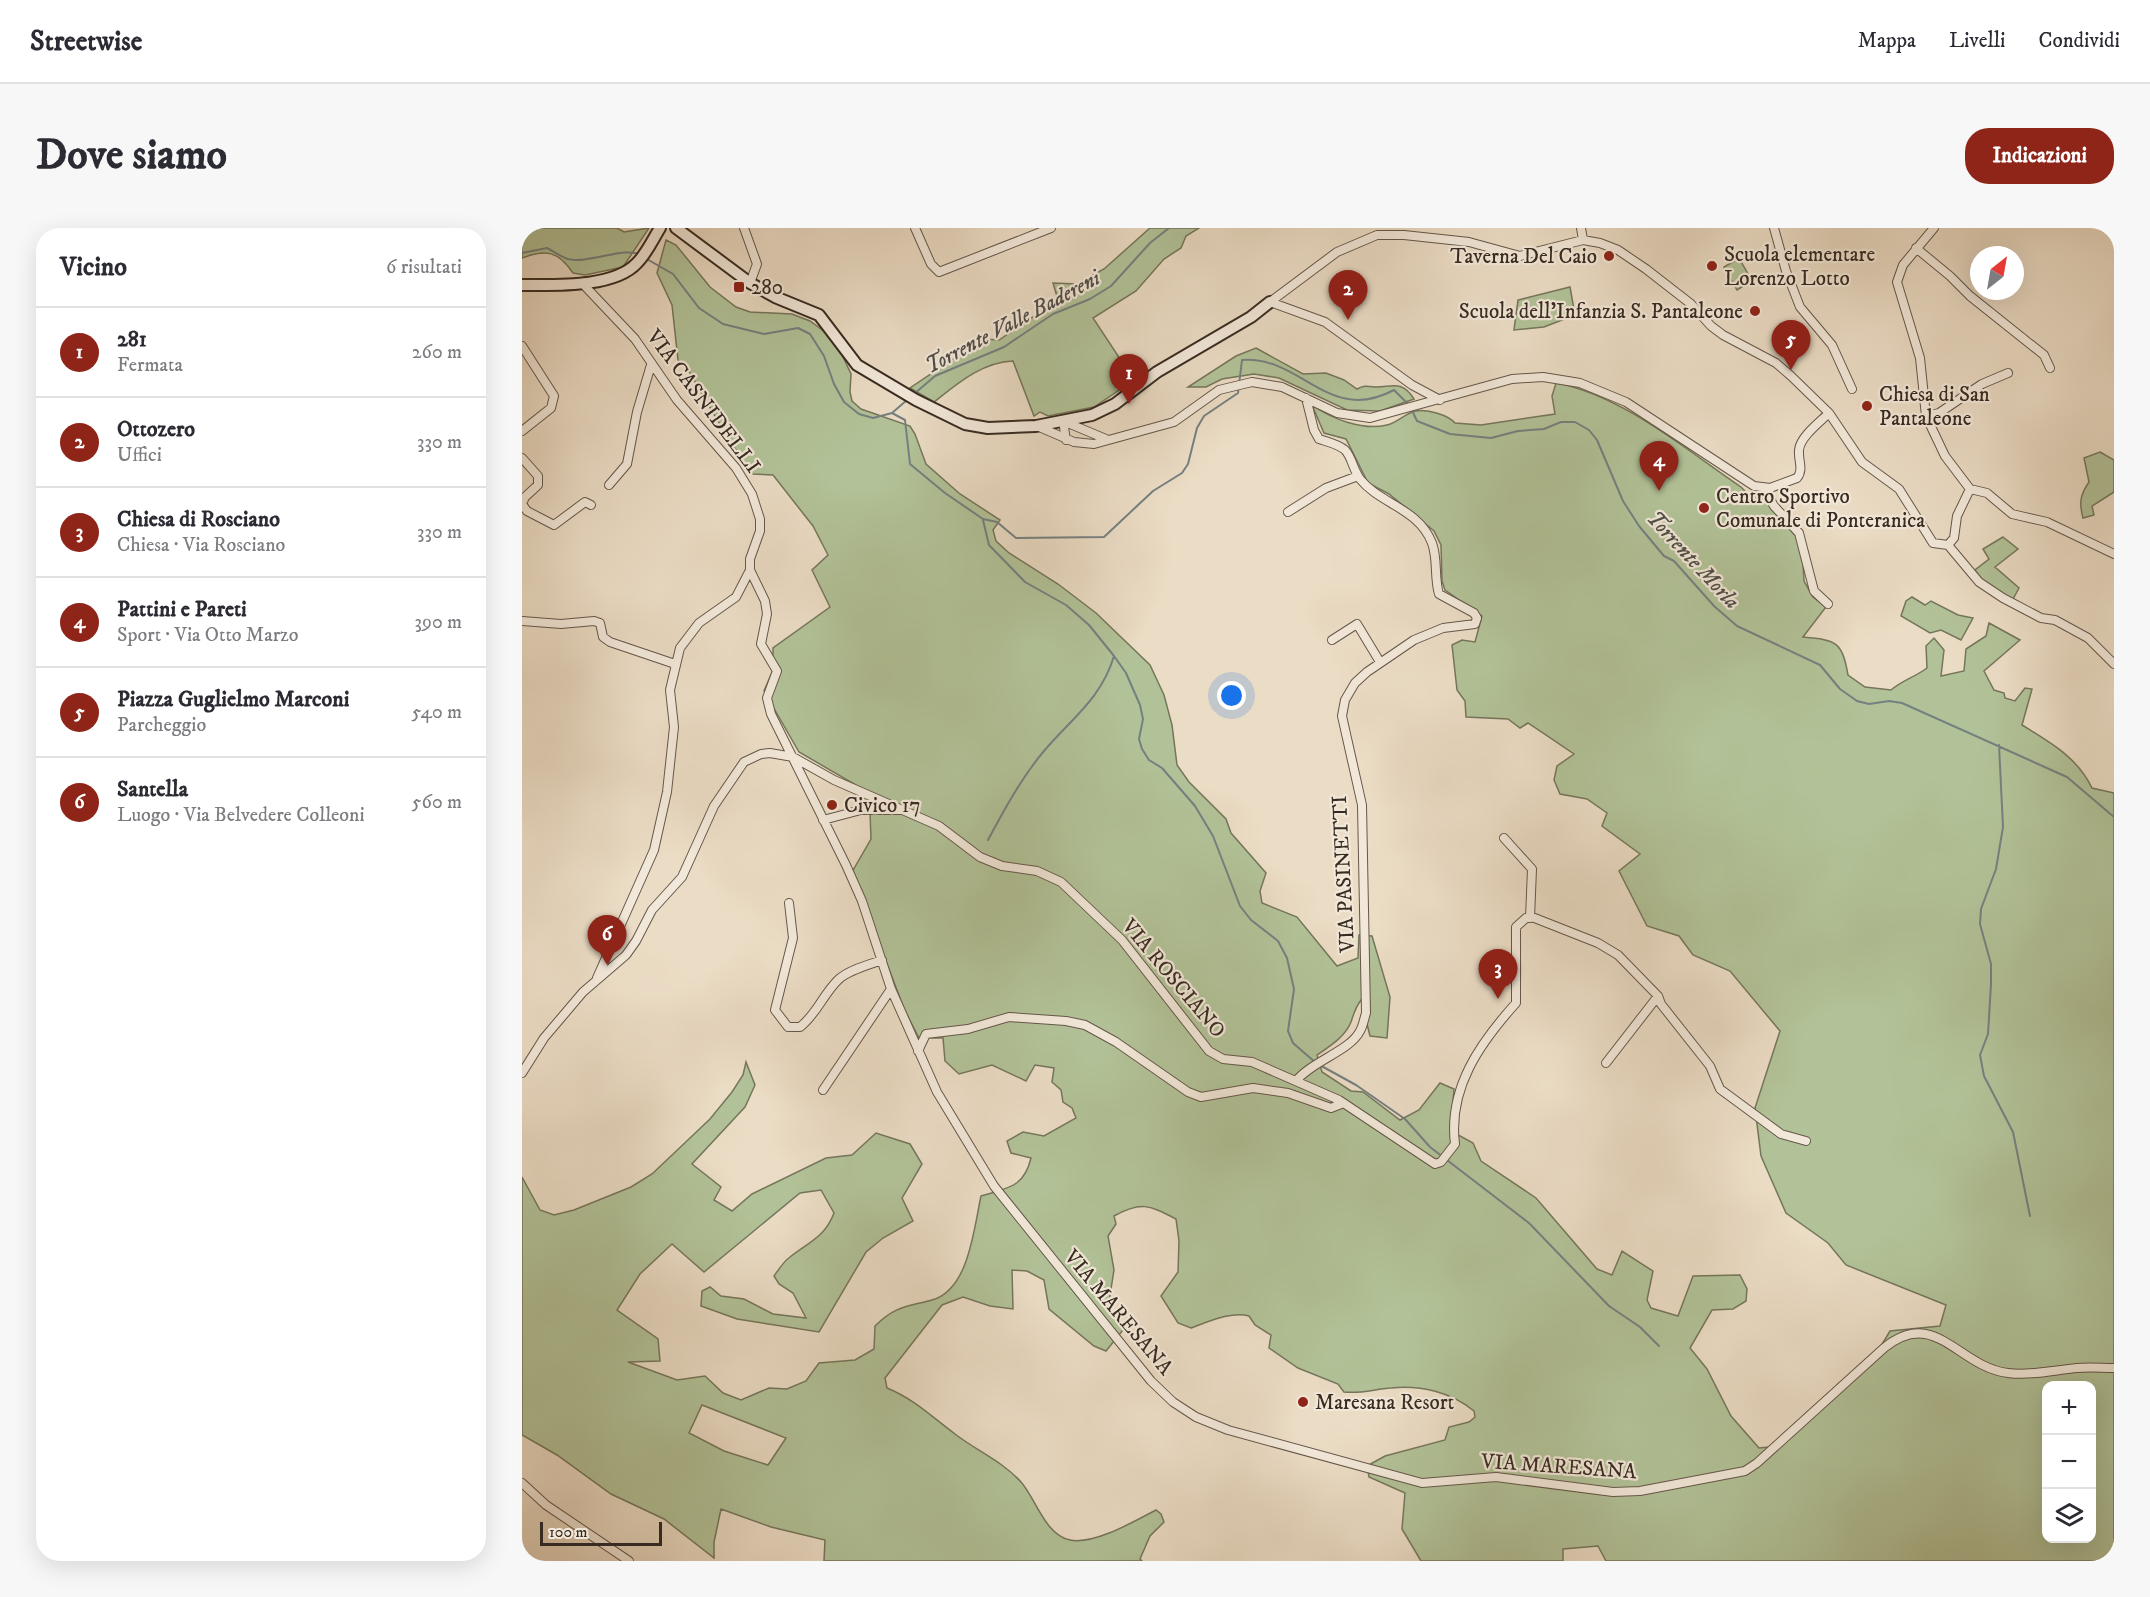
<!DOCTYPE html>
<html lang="it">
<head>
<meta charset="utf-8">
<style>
	body { margin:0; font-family:"IM FELL DW Pica",serif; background:#f7f7f7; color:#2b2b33 }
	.controls { position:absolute; right:18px; bottom:18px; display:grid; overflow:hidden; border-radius:12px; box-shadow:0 6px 24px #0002 }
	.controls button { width:54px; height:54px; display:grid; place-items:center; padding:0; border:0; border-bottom:2px solid #e1e1e2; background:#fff; color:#2b2b33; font:30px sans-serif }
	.compass { position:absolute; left:1448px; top:18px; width:54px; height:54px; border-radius:50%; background:#fff; box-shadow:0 6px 24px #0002; rotate:31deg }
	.scale { position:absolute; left:18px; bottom:15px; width:122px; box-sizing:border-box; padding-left:6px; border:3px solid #382b21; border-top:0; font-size:16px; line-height:21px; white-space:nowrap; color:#382b21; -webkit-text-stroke:4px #f2e8d9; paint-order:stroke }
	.you { position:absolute; left:710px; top:468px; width:21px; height:21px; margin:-15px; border:4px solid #fff; border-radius:50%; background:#1a73e8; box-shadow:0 0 0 9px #1a73e833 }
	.badge { display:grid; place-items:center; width:39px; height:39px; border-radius:50%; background:#8f2418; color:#fff; font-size:20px; font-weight:700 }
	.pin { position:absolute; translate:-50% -50px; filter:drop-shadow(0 2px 3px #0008) }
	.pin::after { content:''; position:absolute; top:32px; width:21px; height:18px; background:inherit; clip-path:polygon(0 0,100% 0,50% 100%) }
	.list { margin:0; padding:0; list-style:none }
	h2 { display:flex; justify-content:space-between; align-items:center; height:78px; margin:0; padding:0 24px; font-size:26px }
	h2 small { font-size:20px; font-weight:400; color:#7c7c81 }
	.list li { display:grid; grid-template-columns:39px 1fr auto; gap:18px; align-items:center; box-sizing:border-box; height:90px; padding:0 24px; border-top:2px solid #e1e1e2 }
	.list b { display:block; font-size:22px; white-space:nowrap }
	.list p { margin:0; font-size:20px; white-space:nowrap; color:#7c7c81 }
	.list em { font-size:20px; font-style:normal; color:#7c7c81 }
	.icon { flex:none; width:33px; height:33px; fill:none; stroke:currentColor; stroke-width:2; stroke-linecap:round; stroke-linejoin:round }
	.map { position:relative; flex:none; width:1592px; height:1333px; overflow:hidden; border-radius:24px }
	header { display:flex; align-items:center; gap:36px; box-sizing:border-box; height:84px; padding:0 30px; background:#fff; border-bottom:2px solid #e1e1e2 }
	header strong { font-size:28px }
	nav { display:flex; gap:33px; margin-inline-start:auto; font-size:21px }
	.intro { display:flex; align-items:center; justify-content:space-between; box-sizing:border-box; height:144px; padding:0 36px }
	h1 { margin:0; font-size:42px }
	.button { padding:15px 27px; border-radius:24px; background:#8f2418; color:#fff; font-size:21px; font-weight:700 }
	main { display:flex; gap:36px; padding:0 36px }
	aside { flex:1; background:#fff; border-radius:24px; box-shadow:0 6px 24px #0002 }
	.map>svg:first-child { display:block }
	.green { fill:#b2c298; stroke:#75765c; stroke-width:1.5; fill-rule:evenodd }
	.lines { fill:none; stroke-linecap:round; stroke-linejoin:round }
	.stream { stroke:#758080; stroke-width:2 }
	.street-casing { stroke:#65574a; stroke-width:10 }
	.secondary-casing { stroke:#382b21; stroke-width:14 }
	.street { stroke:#f2e8d9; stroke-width:8 }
	.secondary { stroke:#f2e8d9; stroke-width:10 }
	.poi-dot { fill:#8f2418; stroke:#f2e8d9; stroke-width:2 }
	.labels { text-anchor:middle; stroke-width:4.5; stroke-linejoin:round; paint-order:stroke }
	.poi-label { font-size:21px; fill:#382b21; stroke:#f2e8d9; text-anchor:start }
	.street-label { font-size:21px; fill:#382b21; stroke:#f2e8d9 }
	.water-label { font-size:22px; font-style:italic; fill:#514e48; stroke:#f2e8d9 }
</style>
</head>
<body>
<header>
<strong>Streetwise</strong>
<nav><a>Mappa</a><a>Livelli</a><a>Condividi</a></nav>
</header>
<div class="intro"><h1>Dove siamo</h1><a class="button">Indicazioni</a></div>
<main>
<aside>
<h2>Vicino<small>6 risultati</small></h2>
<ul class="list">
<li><span class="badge">1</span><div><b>281</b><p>Fermata</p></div><em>260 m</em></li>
<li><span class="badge">2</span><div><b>Ottozero</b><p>Uffici</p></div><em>330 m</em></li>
<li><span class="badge">3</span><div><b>Chiesa di Rosciano</b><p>Chiesa · Via Rosciano</p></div><em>330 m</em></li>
<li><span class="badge">4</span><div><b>Pattini e Pareti</b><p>Sport · Via Otto Marzo</p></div><em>390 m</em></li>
<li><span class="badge">5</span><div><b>Piazza Guglielmo Marconi</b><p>Parcheggio</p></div><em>540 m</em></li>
<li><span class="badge">6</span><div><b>Santella</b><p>Luogo · Via Belvedere Colleoni</p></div><em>560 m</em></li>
</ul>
</aside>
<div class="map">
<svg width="1592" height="1333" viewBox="0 0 1592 1333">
	<rect width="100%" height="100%" fill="#ebdcc5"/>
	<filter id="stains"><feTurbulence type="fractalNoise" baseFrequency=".00333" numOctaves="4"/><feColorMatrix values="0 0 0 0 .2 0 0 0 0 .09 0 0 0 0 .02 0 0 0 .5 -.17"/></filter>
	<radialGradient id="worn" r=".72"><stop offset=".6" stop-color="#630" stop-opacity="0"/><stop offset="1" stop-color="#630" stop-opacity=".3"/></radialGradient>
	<path class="green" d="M4 0H95L102 4 127 0 101 39 63 47 51 45C36 23 24 21 0 30V2Z
		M628 0H677L664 8 659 20 642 31 614 63 571 90 612 152 572 179 526 188 518 184 512 188 491 133C460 134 435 156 412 174L388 160 461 111 477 112 536 72 531 55 555 56 582 41Z
		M144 12 154 17 188 59 214 79 228 84 270 86 288 93 299 101 314 114 329 146 328 164 330 173 339 181 388 198 393 206 404 236 438 266 478 292 471 302 474 313 487 325 536 356 574 385 628 437 642 467 650 497 655 537 667 554 704 591 709 605 744 645 738 663 740 675 775 689 815 738 836 730 837 707 850 708 868 769 865 810 848 808 839 772C833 780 832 785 829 794 823 809 808 818 795 827L800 844 829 863 841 864 878 892 897 882 918 855 932 861 929 903 951 915 959 933 1014 970 1075 1041 1090 1047 1100 1023 1131 1043 1125 1072 1129 1080 1156 1088 1171 1048 1218 1047 1225 1061 1224 1073 1211 1081 1190 1082 1168 1120 1185 1141 1209 1188 1237 1220 1247 1219 1283 1186 1359 1118 1368 1103 1418 1098 1424 1077 1324 1037 1306 1015 1264 985 1239 928 1233 880 1258 803 1208 743 1171 727 1157 708 1125 698 1097 643 1118 626 1080 598 1085 585 1065 571 1038 566 1032 552 1035 538 1052 526 1006 495 998 500 986 491 944 489 943 473 935 462 930 417 940 412 953 414 960 388 923 362 920 353 919 317 912 303 867 266 846 255 824 211 802 205 790 177C810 191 841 203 865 197 875 195 885 184 894 183 906 181 926 187 933 195L959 197 1033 186 1030 168 1034 155C1100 167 1163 221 1219 259L1228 268 1238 267 1280 315 1282 353 1291 369 1304 379 1281 409C1314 412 1320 413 1326 447L1343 459 1369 462C1381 452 1393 449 1405 440L1404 418 1412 410 1422 422 1419 448 1442 443 1444 421 1464 408 1467 395 1498 412 1462 443 1472 462 1482 465 1483 470 1493 473 1503 460 1510 461 1500 497C1529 515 1555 529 1570 560L1592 565V1333H1084L1076 1318 1041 1321V1333H899L880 1301 883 1265 847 1249 845 1238 863 1228 923 1212 927 1199 947 1194 953 1189 952 1183C929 1164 899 1157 869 1160 853 1161 839 1166 822 1164L816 1156 776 1140 747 1120 749 1107 733 1097 727 1088C709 1083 686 1094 669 1100L656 1095 639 1068 656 1044 657 1013 654 991C627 977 619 973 592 988L594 996 586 1008 592 1042 586 1080 601 1102 584 1123 572 1118 527 1081 522 1052 505 1043 490 1042 491 1081 468 1078 441 1069 420 1077 363 1150 365 1160C392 1171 410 1189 433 1206 455 1223 480 1233 499 1254 514 1271 523 1307 548 1312 572 1317 613 1293 634 1282L639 1286 642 1294 628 1308 618 1331 620 1333H302L303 1312 249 1299 199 1281 192 1314V1330L142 1291 89 1266 35 1227 0 1207V949L18 982 32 987 52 982 109 959 130 946 188 891 210 864 221 847 224 834 233 857 223 879 170 936 199 959 192 972 210 983 230 966 304 930 330 927 354 905 388 916 400 936 380 970 391 993 361 1010 344 1024 297 1104 215 1091 179 1078 180 1063 188 1059 199 1068 222 1071 251 1086 284 1090 271 1065 257 1056 252 1048C257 1041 262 1033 268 1029 287 1014 303 1009 312 985L299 962 278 965 182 1044 150 1016 118 1046 95 1082 136 1111 138 1133 106 1134 155 1152 183 1148 201 1165 219 1172 247 1160 265 1161 284 1153 297 1135 333 1132 352 1121 353 1098C373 1078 384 1079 410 1072 447 1062 452 1000 459 968 485 960 502 960 509 930L489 925 485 913 501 904 522 908 554 890 550 880 541 874 539 862 530 854 532 840 513 837 504 853 470 837 437 846 423 833 421 810H397L383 783 330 644 349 611 348 584 334 557 277 524 242 463 251 442V420L308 379 290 342 306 327 291 298 251 247 231 246C211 221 196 193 180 166 171 152 169 142 156 132L150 77 135 45ZM1524 1158H1570V1310H1524ZM180 1177 264 1210 246 1237 202 1223 167 1205Z
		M1217 30 1230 53 1215 62 1202 39Z
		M1048 59 1053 87 1022 99 992 102 996 72Z
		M734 120 781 146 804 145 822 152 835 161C842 157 845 158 854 159 871 159 880 152 892 171L858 183 825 182 757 150 732 146 700 151 684 159H666L714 128Z
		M1578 224 1592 232V264L1570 278 1572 287 1561 290C1557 275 1558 267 1567 254L1562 230Z
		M1481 309 1496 321 1473 339 1497 360 1490 373 1461 353 1453 342 1467 331 1461 321Z
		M1390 369 1403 377 1409 373 1436 387 1451 390 1439 412 1419 402 1408 405 1379 388 1384 373Z"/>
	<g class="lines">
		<path class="stream" d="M0 25 25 20C31 23 39 29 46 31 67 36 103 18 119 27
			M123 30 151 46 177 80 201 96 242 106 276 100 288 106 302 128 312 156 322 174 337 186 351 190 370 185 383 192 388 236 423 265 461 291 475 294 494 310 582 309 631 263 660 245 666 236 675 200 682 188 716 165 720 132C781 128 806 197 872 162L888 178 895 193 928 206 969 210 996 203 1022 201 1039 194H1053L1067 202 1075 212 1101 273 1117 298 1142 328 1152 333 1192 378 1215 398 1298 437 1318 461 1335 473 1347 476 1367 473 1380 475 1545 549 1592 589
			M392 166 413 148 482 119 531 86 568 71 589 58 628 15 647 0
			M370 185 385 172
			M461 292 467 317 503 354 544 377 567 397 592 428C579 471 550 490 522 523 500 549 482 582 466 612
			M592 428 604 445 618 477 621 491 617 511 620 521 627 532 640 540 673 578 691 608 718 678 729 692 756 713 765 730 772 761 766 803 771 815 794 835 834 857 883 891 908 919 1007 995 1087 1078 1118 1099 1137 1118
			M1477 517 1481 599 1474 641 1459 681 1458 696 1469 736V756L1466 806 1458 827 1462 848 1491 904 1508 988"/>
		<defs>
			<path id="street" d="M222 0 235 36 228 55
				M393 0 409 36 417 44 529 0
				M1059 0 1061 12
				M1252 0 1264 43 1278 79 1310 117 1330 161
				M1412 0 1381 37 1375 54 1398 130 1404 188 1423 228 1448 261 1435 288 1432 310 1426 317
				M1394 20 1428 48 1448 68 1522 127 1528 140
				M60 55 113 111 155 172 214 240 230 266 238 291V303L228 331V342L243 373 245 386 239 416 255 443 245 470 249 486 324 637 340 673 369 761 415 864 472 958 629 1153 651 1174 674 1189 706 1202 900 1255 974 1249 1091 1264 1118 1263 1223 1243 1235 1235 1362 1120C1413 1078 1436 1139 1486 1145 1508 1148 1533 1142 1555 1140 1567 1139 1580 1140 1592 1140
				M0 118 32 168 29 180 0 203
				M918 172 890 157 803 94 748 74 815 24 855 7H882L947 14 998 28 1061 12 1078 15 1096 22 1124 41 1169 76 1189 98 1201 107 1254 135 1269 148 1307 185 1340 234 1377 261 1411 315 1426 317
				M1404 188 1417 185 1460 156 1486 145
				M515 198 552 214 572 216 652 194 697 162 730 154 760 159 815 185 848 190 990 151 1021 149 1058 155 1104 174 1232 258 1248 260 1275 250C1282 241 1276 233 1277 222 1278 209 1298 194 1307 185
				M544 212 541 193 584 211
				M0 230 16 248V257L3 269 0 276 5 283 32 297 63 274 69 277
				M87 257 105 236 115 184 129 137
				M1242 261 1252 278 1277 305 1292 363 1306 376
				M1448 261 1465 265 1490 286 1525 294 1592 326
				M766 284 804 260 836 248
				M1426 317 1457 354 1481 370 1519 390 1533 392 1566 410 1592 436
				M0 393 39 396 72 393 78 395 81 409 88 414 153 436
				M810 412 835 396 858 434
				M301 592 339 582H379
				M982 610 1010 641 1008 690
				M267 675 271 710 253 782 266 799H278C295 786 301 766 317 751 327 742 346 737 360 732
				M75 750 132 622 145 564 152 499 148 462 158 420 177 395 214 369 228 342
				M396 823 404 806 446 801 487 789 544 793 563 797 594 814 666 864 679 869 731 860 766 865 809 880 819 876
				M1084 835 1136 768
				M0 845 22 810 61 764 104 727 114 713 130 682 160 649 192 578 222 534 239 526 248 525 271 529 312 552 417 598 458 629 480 638 515 643 539 654 600 712 687 823 701 831 730 834 817 872 913 936 919 934 933 916C926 860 958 815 994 775V699L1004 690 1010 689 1076 715 1096 727 1136 768 1139 776 1188 838 1198 861 1259 906 1284 913
				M774 853C790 833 828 823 838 803 841 798 842 791 844 785L840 577 820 488 823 472 833 455 845 444 892 412 921 400 953 396 955 390 952 385 917 366C912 350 916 331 910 315 896 280 858 276 838 251 831 242 830 229 823 222 816 216 806 214 797 211L792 202 784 170
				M301 862 369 761
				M0 1255 24 1277 107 1333"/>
			<path id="secondary" d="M154 0 228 55 253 69 297 87 335 137 394 172 443 196 466 200 514 198 570 187 593 176 635 144 729 89 748 74
				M0 57C33 57 92 60 115 35 125 25 131 11 138 0"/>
		</defs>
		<use href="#street" class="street-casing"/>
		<use href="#secondary" class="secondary-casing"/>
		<use href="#street" class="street"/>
		<use href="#secondary" class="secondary"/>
	</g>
	<g class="poi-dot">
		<circle cx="1087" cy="28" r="6"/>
		<circle cx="1190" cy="38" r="6"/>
		<rect x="211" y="53" width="12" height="12" rx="3"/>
		<circle cx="1233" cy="83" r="6"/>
		<circle cx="1345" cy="178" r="6"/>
		<circle cx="1182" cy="280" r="6"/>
		<circle cx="310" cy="577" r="6"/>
		<circle cx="781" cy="1174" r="6"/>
	</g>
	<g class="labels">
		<g class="poi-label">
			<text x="1202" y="33">Scuola elementare<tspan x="1202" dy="24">Lorenzo Lotto</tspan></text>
			<text x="1075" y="35" text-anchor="end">Taverna Del Caio</text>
			<text x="229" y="66">280</text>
			<text x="1221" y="90" text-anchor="end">Scuola dell'Infanzia S. Pantaleone</text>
			<text x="1357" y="173">Chiesa di San<tspan x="1357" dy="24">Pantaleone</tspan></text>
			<text x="1194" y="275">Centro Sportivo<tspan x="1194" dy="24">Comunale di Ponteranica</tspan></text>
			<text x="322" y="584">Civico 17</text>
			<text x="793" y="1181">Maresana Resort</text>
		</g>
		<g class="street-label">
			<text transform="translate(182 173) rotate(53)" y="7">VIA CASNIDELLI</text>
			<text transform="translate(821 646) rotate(-93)" y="7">VIA PASINETTI</text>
			<text transform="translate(652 750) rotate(50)" y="7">VIA ROSCIANO</text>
			<text transform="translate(597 1084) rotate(50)" y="7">VIA MARESANA</text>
			<text transform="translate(1037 1238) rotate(4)" y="7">VIA MARESANA</text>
		</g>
		<g class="water-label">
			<text transform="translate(490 93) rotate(-28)" y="8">Torrente Valle Badereni</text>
			<text transform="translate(1172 331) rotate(47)" y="8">Torrente Morla</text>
		</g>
	</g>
	<rect width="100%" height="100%" filter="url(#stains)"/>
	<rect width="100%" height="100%" fill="url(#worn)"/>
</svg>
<div class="controls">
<button>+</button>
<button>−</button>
<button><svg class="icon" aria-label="layers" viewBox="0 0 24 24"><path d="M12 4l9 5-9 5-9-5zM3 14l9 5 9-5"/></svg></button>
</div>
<svg class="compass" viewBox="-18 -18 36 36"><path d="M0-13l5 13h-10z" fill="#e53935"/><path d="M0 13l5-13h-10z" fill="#7c7c81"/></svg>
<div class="scale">100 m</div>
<div class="you"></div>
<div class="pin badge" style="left:607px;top:176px">1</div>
<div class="pin badge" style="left:826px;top:92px">2</div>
<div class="pin badge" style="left:976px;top:771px">3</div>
<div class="pin badge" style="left:1137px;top:263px">4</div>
<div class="pin badge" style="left:1269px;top:142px">5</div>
<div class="pin badge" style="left:85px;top:737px">6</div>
</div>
</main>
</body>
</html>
